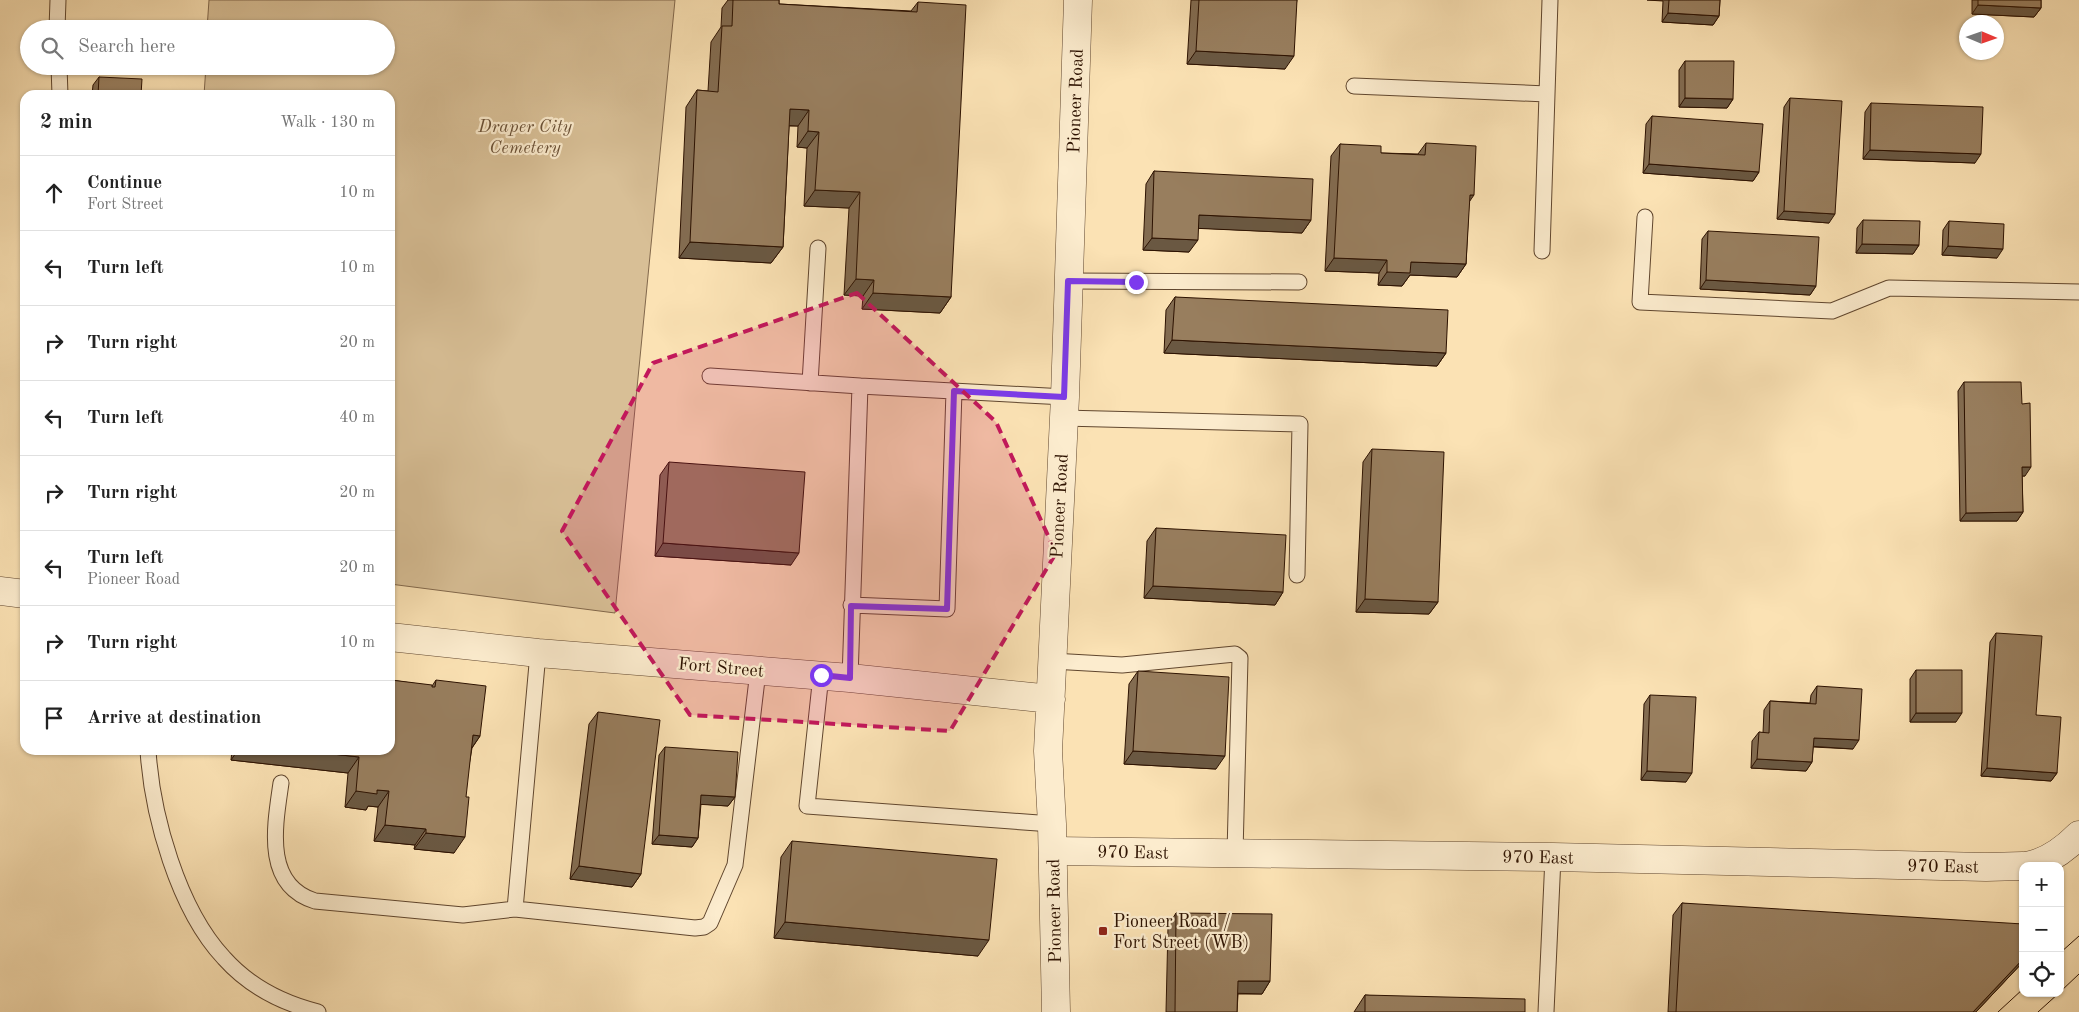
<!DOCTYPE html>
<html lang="en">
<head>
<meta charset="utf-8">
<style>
	body { margin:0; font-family:"Old Standard TT",serif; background:#f2f2f2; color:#222 }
	.controls { position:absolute; right:15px; bottom:15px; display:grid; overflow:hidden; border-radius:10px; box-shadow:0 1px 4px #0004 }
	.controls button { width:45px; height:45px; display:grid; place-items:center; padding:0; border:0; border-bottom:1px solid #e0e0e0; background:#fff; color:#222; font:25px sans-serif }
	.compass { position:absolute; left:1959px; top:15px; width:45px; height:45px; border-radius:50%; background:#fff; box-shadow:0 1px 4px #0004; rotate:92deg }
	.stop { position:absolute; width:15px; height:15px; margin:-11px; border:4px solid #7c3aed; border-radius:50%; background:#fff }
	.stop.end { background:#7c3aed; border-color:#fff; box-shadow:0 1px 5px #0008 }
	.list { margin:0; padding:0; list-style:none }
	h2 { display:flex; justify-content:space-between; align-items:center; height:65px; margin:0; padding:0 20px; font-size:21px }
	h2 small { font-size:16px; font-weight:400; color:#767676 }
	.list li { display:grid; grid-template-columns:32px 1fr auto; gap:15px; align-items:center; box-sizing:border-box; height:75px; padding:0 20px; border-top:1px solid #e0e0e0 }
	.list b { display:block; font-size:19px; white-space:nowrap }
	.list p { margin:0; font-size:16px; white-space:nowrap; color:#767676 }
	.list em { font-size:16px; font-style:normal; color:#767676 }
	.icon { flex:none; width:28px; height:28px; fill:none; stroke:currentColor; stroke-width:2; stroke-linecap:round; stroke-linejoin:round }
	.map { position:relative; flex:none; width:2079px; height:1012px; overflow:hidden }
	.search { position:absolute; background:#fff; box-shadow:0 1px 4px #0004; left:20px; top:20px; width:375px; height:55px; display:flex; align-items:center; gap:12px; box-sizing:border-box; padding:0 18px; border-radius:28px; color:#767676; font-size:19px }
	.panel { position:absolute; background:#fff; box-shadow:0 1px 4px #0004; left:20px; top:90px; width:375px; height:665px; border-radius:15px }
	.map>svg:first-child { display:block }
	.green { fill:#d8bf96; stroke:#82684c }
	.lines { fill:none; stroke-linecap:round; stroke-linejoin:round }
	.service-casing { stroke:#60462e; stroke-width:17 }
	.minor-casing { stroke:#60462e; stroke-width:29 }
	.tertiary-casing { stroke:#60462e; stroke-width:29 }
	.service { stroke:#fcecce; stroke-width:15 }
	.minor { stroke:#fcecce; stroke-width:28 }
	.tertiary { stroke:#fcecce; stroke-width:28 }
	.tram { stroke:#2d1201; stroke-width:1 }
	.wall { fill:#836c51; stroke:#2d1201 }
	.shaded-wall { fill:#6a5842; stroke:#2d1201 }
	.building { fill:#987e5e; stroke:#2d1201 }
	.route { stroke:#7c3aed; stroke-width:6 }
	.marked { fill:#c2185b; fill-opacity:0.2; stroke:#c2185b; stroke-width:4; stroke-dasharray:10 6; stroke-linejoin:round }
	.poi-dot { fill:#8f2418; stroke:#fcecce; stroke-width:2 }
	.labels { text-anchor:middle; stroke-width:4.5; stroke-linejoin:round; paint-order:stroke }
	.street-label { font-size:18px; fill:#2d1201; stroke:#fcecce }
	.park-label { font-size:18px; font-style:italic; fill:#694f35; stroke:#fcecce }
	.poi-label { font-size:18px; fill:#2d1201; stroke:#fcecce; text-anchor:start }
</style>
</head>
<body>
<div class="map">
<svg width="2079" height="1012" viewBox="0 0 2079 1012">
	<rect width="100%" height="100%" fill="#fbe2b4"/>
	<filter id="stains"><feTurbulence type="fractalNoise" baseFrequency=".004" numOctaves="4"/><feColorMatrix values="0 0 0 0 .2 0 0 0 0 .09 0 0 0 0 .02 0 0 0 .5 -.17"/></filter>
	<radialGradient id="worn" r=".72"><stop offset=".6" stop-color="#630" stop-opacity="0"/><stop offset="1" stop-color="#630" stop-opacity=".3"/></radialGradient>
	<path class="green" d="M209 0H675L615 613 390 584V95H204L206 66H386V29H207Z"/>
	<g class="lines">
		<defs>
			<path id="service" d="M57 29 58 0
				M59 66 60 95
				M1354 86 1547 94
				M1645 217 1640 302 1832 311 1889 288 2079 292
				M1542 251 1550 0
				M1069 281 1299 282
				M710 376 860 386
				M810 383 818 248
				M1063 418 1300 424 1297 575
				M851 605 947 609 954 391
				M1052 661 1122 665 1235 654 1240 658 1235 853
				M821 675 807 806 1052 824
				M850 678 860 386 1065 397
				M148 750C152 815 178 909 224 958 249 986 282 1003 318 1012
				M281 783C275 825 263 885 315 901L463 915 515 909 538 653
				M515 909 695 928 704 927 710 923 735 865 758 671
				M1546 1012 1553 857"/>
			<path id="minor" d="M1053 851 1553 857 1986 867 2023 866
				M2026 866C2046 863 2065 849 2079 835"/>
			<path id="tertiary" d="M0 591 25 594
				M390 637 538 653 850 678 1051 699
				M1056 1012 1052 824 1048 751 1065 397 1078 0"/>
		</defs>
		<use href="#service" class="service-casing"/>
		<use href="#minor" class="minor-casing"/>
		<use href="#tertiary" class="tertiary-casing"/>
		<use href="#service" class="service"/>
		<use href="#minor" class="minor"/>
		<use href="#tertiary" class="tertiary"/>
		<path class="tram" d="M2060 953 2079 936
			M2060 992 2079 974
			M1998 1012 2023 989
			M2038 1012 2059 993"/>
	</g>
	<path class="wall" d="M728 0H779V4L911 11 918 2 951 297 940 313 862 309 863 296 844 295 849 208 804 206 807 148 797 147 798 126H789L783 247 771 263 679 258 686 107 697 90 708 91 711 42 721 27 722 8Z
		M1191 0H1297L1285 69 1187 64Z
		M1647 0H1720L1719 16 1713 25 1662 22 1663 1Z
		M1972 0H2041V8L2034 17 1972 14Z
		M1685 61 1733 99 1727 108 1679 107V70Z
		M99 77 141 95H92L93 85Z
		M1790 98 1829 223 1777 219 1784 107Z
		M1871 103 1975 163 1863 159 1865 112Z
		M1652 116 1759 172 1753 181 1643 173 1646 124Z
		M1426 143 1469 202 1466 264 1457 277 1410 275 1402 286 1378 285 1379 273 1325 271 1331 156 1340 144 1381 153 1418 154Z
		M1154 171 1311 220 1302 233 1198 228 1189 252 1143 250 1146 184Z
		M1863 220 1919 245 1913 254 1856 253 1857 228Z
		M1949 221 1997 258 1942 255 1943 230Z
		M1708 231 1816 286 1810 295 1700 289 1702 239Z
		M1175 297 1446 353 1437 366 1164 353 1166 310Z
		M1964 382 2025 476H2022L2023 512 2017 521H1960L1958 391Z
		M1372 449 1438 602 1429 614 1356 612 1363 462Z
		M669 462 791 565 655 556 660 475Z
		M1156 528 1283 592 1275 605 1144 598 1147 541Z
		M1996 633 2036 715 2057 773 2051 781 1981 776 1990 642Z
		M1916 670 1956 722H1910V679Z
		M1138 671 1216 769 1124 764 1129 684Z
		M391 680 432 686 436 680 480 736 472 748 454 853 414 849 415 845 374 841 378 807 368 806 366 810 345 807 348 773 231 760 232 750H390V682Z
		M1817 686 1853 749 1813 747 1812 762 1806 771 1751 768 1752 741 1759 732 1763 733 1764 710 1770 701 1810 703 1811 695Z
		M1650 695 1686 782 1641 780 1644 704Z
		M598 712 641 874 632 887 570 879 589 724Z
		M665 747 735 797 728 806 701 804 698 838 692 847 652 844 659 755Z
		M792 841 978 956 774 938 781 857Z
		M1682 903 2023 962 1976 1012H1668L1673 915Z
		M1176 913 1270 981 1262 994H1238L1237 1012H1166L1168 926Z
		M1365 995 1525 1012H1354Z"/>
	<path class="shaded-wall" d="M1978 5 2041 8 2034 17 1972 14Z
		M1668 13 1719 16 1713 25 1662 22Z
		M1196 51 1294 56 1285 69 1187 64Z
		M1685 98 1733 99 1727 108 1679 107Z
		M790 109 809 110 798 126 779 125Z
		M808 131 819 132 807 148 797 147Z
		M1870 150 1981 154 1975 163 1863 159Z
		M1649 164 1759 172 1753 181 1643 173Z
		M815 190 860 192 849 208 804 206Z
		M1470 195H1474L1465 208Z
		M1784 211 1835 214 1829 223 1777 219Z
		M1199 215 1311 220 1302 233 1190 228Z
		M1152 238 1198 240 1189 252 1143 250Z
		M690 242 783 247 771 263 679 258Z
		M1862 244 1919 245 1913 254 1856 253Z
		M1948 246 2003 249 1997 258 1942 255Z
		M1334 258 1387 260 1379 273 1325 271Z
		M1411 262 1466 264 1457 277 1410 275 1402 286 1378 285 1387 272Z
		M856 279 874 280 863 296 844 295Z
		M1706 280 1816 286 1810 295 1700 289Z
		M873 293 951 297 940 313 862 309Z
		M1172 340 1446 353 1437 366 1164 353Z
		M2022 467H2031L2025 476H2016Z
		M2023 512 2017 521H1960L1966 513Z
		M663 543 799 553 791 565 655 556Z
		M1153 586 1283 592 1275 605 1144 598Z
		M1365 599 1438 602 1429 614 1356 612Z
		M1916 713H1962L1956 722H1910Z
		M473 735 480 736 469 752Z
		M1814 738 1859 740 1853 749 1808 746Z
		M238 750H297L359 757 348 773 231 760Z
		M1133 751 1225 756 1216 769 1124 764Z
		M1757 759 1812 762 1806 771 1751 768Z
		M1987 768 2057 773 2051 781 1981 776Z
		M1647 771 1692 773 1686 782 1641 780Z
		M377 790 389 791 378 807 368 806 366 810 345 807 356 791Z
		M701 795 735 797 728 806 695 804Z
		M385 825 426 829 415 845 374 841Z
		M426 833 465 837 454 853 414 849Z
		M659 835 698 838 692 847 652 844Z
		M579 866 641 874 632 887 570 879Z
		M785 922 989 940 978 956 774 938Z
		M2023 959V962L1976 1012H1973Z
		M1238 981H1270L1262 994 1229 993Z"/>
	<path class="building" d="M733 0H779V4L917 12 918 2 966 5 951 297 873 293 874 280 856 279 860 192 815 190 819 132 808 131 809 110 790 109 783 247 690 242 697 90 718 92 722 26H732Z
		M1199 0H1297L1294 56 1196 51Z
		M1669 0H1720L1719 16 1668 13Z
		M1978 0H2041V8L1978 5Z
		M1685 61H1734L1733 99 1685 98Z
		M99 77 142 79 141 95H98Z
		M1790 98 1842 101 1835 214 1784 211Z
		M1871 103 1983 107 1981 154 1870 150Z
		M1652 116 1763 124 1759 172 1649 164Z
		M1426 143 1476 146 1474 195H1470L1466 264 1411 262 1410 273 1387 272V260L1334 258 1340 144 1381 146V153L1425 155Z
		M1154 171 1313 179 1311 220 1199 215 1198 240 1152 238Z
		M1863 220 1920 221 1919 245 1862 244Z
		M1949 221 2004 224 2003 249 1948 246Z
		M1708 231 1819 237 1816 286 1706 280Z
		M1175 297 1448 310 1446 353 1172 340Z
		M1964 382H2021L2022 404 2030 403 2031 467H2022L2023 512 1966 513Z
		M1372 449 1444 452 1438 602 1365 599Z
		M669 462 805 472 799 553 663 543Z
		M1156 528 1286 535 1283 592 1153 586Z
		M1996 633 2042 636 2036 715 2061 717 2057 773 1987 768Z
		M1916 670H1962V713H1916Z
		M1138 671 1229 677 1225 756 1133 751Z
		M391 680 432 685V687H435L436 680 486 686 480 736 473 735 466 797H469L465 837 426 833V829L385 825 389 791 377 790V794L356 791 359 757 297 750H390V682Z
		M1817 686 1862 689 1859 740 1814 738 1812 762 1757 759 1759 732 1769 733 1770 701 1816 704Z
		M1650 695 1696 697 1692 773 1647 771Z
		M598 712 660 720 641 874 579 866Z
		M665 747 738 752 735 797 701 795 698 838 659 835Z
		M792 841 997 859 989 940 785 922Z
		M1682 903 2023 924V959L1973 1012H1676Z
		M1176 913 1272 914 1270 981H1238L1237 1012H1175Z
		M1365 995 1525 999V1012H1365Z"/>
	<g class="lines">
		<path class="route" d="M821 675 850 678 851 606 947 609 954 391 1064 397 1068 281 1136 282"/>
	</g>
	<path class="marked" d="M857 293 996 422 1056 553 950 731 690 715 562 531 653 363Z"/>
	<rect class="poi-dot" x="1098" y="926" width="10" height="10" rx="2.5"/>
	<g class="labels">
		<g class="street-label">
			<text transform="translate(1075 101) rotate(-88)" y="6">Pioneer Road</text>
			<text transform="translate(1059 506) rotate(-87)" y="6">Pioneer Road</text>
			<text transform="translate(721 667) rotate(5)" y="6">Fort Street</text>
			<text transform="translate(1133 852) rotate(1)" y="6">970 East</text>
			<text transform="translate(1538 857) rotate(1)" y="6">970 East</text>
			<text transform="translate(1943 866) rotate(1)" y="6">970 East</text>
			<text transform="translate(1054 911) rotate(-91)" y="6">Pioneer Road</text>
		</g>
		<g class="park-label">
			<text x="525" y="132">Draper City<tspan x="525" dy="21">Cemetery</tspan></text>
		</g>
		<g class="poi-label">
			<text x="1113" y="927">Pioneer Road /<tspan x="1113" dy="21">Fort Street (WB)</tspan></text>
		</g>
	</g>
	<rect width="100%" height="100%" filter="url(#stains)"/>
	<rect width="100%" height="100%" fill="url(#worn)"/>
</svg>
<div class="controls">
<button>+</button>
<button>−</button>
<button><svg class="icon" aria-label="locate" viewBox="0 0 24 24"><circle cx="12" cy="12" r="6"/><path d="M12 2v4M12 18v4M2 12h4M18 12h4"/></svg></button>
</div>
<svg class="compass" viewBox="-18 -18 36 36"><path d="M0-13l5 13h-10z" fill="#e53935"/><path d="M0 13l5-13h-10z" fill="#767676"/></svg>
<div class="stop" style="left:821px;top:675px"></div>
<div class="stop end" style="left:1136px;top:282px"></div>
<div class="search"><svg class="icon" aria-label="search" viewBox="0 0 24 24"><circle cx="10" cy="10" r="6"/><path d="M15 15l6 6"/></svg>Search here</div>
<section class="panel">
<h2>2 min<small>Walk · 130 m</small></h2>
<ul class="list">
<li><svg class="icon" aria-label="ahead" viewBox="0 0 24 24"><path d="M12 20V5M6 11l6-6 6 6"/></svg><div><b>Continue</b><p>Fort Street</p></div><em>10 m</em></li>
<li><svg class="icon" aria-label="left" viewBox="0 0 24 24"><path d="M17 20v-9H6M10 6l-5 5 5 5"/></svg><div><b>Turn left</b></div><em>10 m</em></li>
<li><svg class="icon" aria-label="right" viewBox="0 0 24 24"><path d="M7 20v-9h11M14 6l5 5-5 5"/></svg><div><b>Turn right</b></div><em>20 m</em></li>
<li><svg class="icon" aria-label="left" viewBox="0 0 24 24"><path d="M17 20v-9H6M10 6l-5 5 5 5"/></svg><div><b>Turn left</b></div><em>40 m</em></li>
<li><svg class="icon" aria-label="right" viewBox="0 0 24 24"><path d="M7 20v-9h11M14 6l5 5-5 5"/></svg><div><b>Turn right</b></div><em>20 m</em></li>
<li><svg class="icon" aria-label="left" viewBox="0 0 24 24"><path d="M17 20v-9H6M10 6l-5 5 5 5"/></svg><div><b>Turn left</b><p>Pioneer Road</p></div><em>20 m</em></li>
<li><svg class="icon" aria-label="right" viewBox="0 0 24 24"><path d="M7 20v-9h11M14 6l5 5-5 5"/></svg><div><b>Turn right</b></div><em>10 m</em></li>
<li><svg class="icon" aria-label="arrive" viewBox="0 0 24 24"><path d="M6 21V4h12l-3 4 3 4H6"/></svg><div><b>Arrive at destination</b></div></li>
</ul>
</section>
</div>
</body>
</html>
